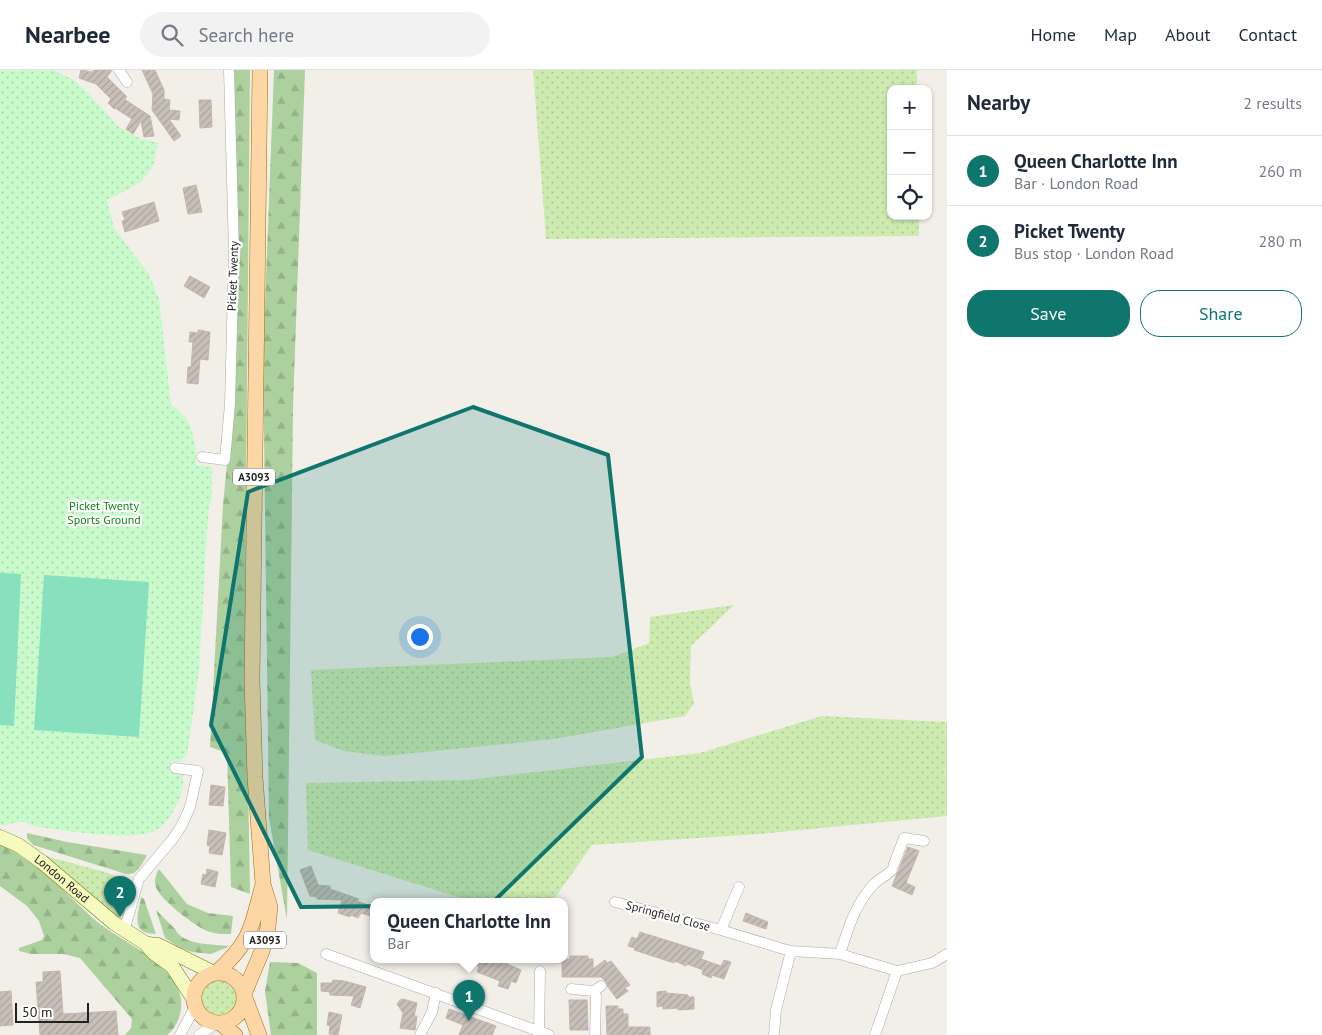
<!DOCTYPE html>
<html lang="en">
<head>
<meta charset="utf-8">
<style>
	body { margin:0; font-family:"PT Sans",sans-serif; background:#f2f2f3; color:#1f2937 }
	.controls { position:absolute; right:15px; top:15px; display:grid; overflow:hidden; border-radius:10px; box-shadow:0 1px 4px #0004 }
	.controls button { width:45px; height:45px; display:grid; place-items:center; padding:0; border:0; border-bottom:1px solid #e0e1e3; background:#fff; color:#1f2937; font:25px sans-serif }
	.scale { position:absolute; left:15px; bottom:12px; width:74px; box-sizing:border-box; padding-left:5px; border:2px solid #222; border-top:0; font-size:14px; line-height:18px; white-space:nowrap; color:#222; -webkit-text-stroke:4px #fff; paint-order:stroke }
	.you { position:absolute; left:419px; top:566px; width:18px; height:18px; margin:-12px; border:4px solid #fff; border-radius:50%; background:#1a73e8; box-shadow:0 0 0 8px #1a73e833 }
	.badge { display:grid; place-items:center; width:32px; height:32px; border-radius:50%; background:#0f766e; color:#fff; font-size:16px; font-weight:700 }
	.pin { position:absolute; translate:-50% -41px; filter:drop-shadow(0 1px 2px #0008) }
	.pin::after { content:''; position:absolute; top:26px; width:18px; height:15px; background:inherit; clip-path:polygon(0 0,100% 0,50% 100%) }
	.popup { position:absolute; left:370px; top:828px; width:198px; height:65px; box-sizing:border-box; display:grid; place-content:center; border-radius:10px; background:#fff; filter:drop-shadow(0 1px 4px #0005); font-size:16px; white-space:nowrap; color:#747a83 }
	.popup b { font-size:19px; color:#1f2937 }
	.popup::after { content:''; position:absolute; left:50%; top:100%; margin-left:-10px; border:10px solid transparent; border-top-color:#fff }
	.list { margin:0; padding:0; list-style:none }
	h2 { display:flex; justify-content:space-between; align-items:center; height:65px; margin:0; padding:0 20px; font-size:21px }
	h2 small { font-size:16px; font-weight:400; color:#747a83 }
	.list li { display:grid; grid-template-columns:32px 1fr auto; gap:15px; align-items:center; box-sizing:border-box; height:70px; padding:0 20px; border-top:1px solid #e0e1e3 }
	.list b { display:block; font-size:19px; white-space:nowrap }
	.list p { margin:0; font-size:16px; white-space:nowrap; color:#747a83 }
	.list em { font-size:16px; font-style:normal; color:#747a83 }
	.actions { display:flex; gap:10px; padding:15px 20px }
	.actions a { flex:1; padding:11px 0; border:1px solid #0f766e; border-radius:20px; text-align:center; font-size:18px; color:#0f766e }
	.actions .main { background:#0f766e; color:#fff }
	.icon { flex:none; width:28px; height:28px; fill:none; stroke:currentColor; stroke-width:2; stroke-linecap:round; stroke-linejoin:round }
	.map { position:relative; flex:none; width:947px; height:965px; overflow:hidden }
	header { display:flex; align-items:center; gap:30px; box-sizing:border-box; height:70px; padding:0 25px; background:#fff; border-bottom:1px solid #e0e1e3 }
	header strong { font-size:24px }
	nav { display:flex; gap:28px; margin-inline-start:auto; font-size:18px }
	.search { width:350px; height:45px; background:#f2f2f3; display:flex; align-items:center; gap:12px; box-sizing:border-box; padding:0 18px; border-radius:28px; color:#747a83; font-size:19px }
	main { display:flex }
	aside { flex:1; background:#fff }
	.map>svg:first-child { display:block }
	.grass { fill:url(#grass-dots) }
	.forest { fill:url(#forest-firs) }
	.park { fill:url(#park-dots) }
	.pitch { fill:#88e0be }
	.building { fill:url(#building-hatch); stroke:#c4b6ab }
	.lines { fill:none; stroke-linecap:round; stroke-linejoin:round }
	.street-casing { stroke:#a9a9a9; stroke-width:11 }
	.secondary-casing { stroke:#707d05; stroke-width:15 }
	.primary-casing { stroke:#a06b00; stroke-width:16 }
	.street { stroke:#fff; stroke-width:10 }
	.secondary { stroke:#f7fabf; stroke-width:14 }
	.primary { stroke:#fcd6a4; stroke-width:15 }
	.marked { fill:#0f766e; fill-opacity:0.2; stroke:#0f766e; stroke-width:4; stroke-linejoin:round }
	.labels { text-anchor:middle; stroke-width:4.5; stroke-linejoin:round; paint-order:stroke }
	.shield { fill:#fff; stroke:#646464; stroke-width:1 }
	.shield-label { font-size:11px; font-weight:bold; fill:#222 }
	.street-label { font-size:12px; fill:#222; stroke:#fff }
	.park-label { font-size:12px; fill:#0c8416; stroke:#fff }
</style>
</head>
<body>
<header>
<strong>Nearbee</strong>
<div class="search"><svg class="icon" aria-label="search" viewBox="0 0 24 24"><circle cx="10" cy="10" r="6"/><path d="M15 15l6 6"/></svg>Search here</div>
<nav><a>Home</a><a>Map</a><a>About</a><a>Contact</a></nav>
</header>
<main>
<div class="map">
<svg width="947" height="965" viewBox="0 0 947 965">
	<defs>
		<pattern id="grass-dots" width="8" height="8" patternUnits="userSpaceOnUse" patternTransform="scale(1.25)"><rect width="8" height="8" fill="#cdebb0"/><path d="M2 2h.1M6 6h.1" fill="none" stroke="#b0c997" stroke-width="1.8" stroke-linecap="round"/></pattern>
		<pattern id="forest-firs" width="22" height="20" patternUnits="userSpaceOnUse" patternTransform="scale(1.25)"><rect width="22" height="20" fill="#add19e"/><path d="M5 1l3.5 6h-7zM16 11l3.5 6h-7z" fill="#95b388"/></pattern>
		<pattern id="park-dots" width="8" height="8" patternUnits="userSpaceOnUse" patternTransform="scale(1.25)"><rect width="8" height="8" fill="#c8facc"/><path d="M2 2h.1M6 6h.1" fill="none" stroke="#acd6af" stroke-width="1.8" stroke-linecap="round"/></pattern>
		<pattern id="building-hatch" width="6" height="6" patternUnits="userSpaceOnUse" patternTransform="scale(1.25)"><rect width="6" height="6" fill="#c7bfb8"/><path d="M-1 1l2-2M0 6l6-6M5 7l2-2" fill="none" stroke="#aba49e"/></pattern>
	</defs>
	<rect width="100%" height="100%" fill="#f2efe9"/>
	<path class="grass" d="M533 0H917V19H891V146H919V166L546 169Z
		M734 535 691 576 690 613 694 634 685 646 554 669 385 686 344 681 315 670 311 600 613 587 649 573 650 547Z
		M822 646 947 652V746L760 764 592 775 552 832H474L308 780 306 713 468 710 700 683Z
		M46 786 105 802 130 812V816L124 845 117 847 46 787Z
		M201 927a18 18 0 1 1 36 0a18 18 0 1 1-36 0Z"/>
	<path class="forest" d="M232 0H250L245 526 250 824 231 817 227 683 210 677 223 435 233 332Z
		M274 0H305L293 337 287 850 269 748 263 287Z
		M27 763 67 772 147 785C142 794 137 806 126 804L33 775 27 768Z
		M0 773C9 777 17 784 26 790 36 797 47 804 56 813 69 825 81 838 95 850 120 872 187 897 181 939 180 948 175 959 167 965H125L131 958 132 949 80 888 63 884H31L19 881V878L42 870 44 866 39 851 27 836 0 816Z
		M159 799 187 834 208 843 233 846 231 864C223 864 215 864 207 861 195 856 165 833 158 821 153 814 155 806 159 799Z
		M141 827 144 829 156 864C130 864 138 845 141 827Z
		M156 840 175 859C183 876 214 874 230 876L211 884 192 882 180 878 165 868Z
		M270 892 298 893 317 903V965H271L265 921Z"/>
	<path class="park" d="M0 0H55L76 12 87 22 119 57 131 64 144 70 158 73 153 97 140 113 107 130 114 158 149 204 159 229 171 334C176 339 182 343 186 348 194 360 197 381 196 395L212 397V427L209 437 207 463 199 601 187 685 181 691H171L170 701 183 705C184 717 181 727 175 738 170 748 163 758 152 762 128 771 59 760 33 756 30 755 25 752 22 752 14 751 8 757 0 755Z"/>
	<path class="pitch" d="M0 503 21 504 14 656 0 655Z
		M44 505 149 512 139 667 34 660Z"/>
	<path class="building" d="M81 0 92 2 94 0H112L107 7 127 27 124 29 150 46 154 66 144 67 141 51 133 64 126 59 132 49 115 38 114 39 108 33 111 29 96 14 79 8Z
		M142 0H155L164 20V29L170 30 169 40 180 41 179 50 169 49 181 66 174 71 152 40 153 24Z
		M199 30H211L212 57 200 58Z
		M196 115 202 142 188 144 183 118Z
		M154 132 159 151 125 162 122 151 125 150 122 142Z
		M190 206 210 217 204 228 184 216Z
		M198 260 210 262 208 290 200 289 198 314 187 313 188 297H191L193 272H189L190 262 198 263Z
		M211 715 225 717 223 736 209 735Z
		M209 760 226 763 222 785 209 783 210 776 207 775Z
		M908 777 919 781 906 813 915 817 912 825 892 816Z
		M311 796 318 815 330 816V819L359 829 357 831 374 837V847L361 843 358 848 351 845 350 847 338 843 342 830 317 829V827L310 826 300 800Z
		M207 799 218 802 215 817 201 814 203 804 206 805Z
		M746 843 768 852 766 859 743 851Z
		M640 862 704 882 701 889 721 896 724 890 731 892 724 909 712 905 711 908 702 904 703 900 687 894 686 896 675 891 674 893 634 880 635 878 628 876 632 867 637 869Z
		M570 886H588V889H593V899L605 890 607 893 611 891 630 915 625 918 628 921 617 929 608 917 606 912 601 907H562V890L570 889Z
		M464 890H498L521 900 516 913 511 911 508 919 498 916 500 911 477 902 479 896Z
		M60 901 63 944 116 941 118 965H40L36 912H43V902Z
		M333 910 344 911 366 917 360 938 351 935 354 926 330 925V922L321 921V913H332Z
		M11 921 13 955 0 956V922Z
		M666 921V923L688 925V927H694V939L678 940V938L663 939V936L657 937V922Z
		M403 929 417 933 414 946H417L415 960 400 958 403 943 397 934 400 930Z
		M569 930H587L588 960H570Z
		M606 936H618V939H623V944H628V957H650V965H607Z
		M449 939 496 956 492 965H459L463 955 446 948Z
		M329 942 342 945 338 965 329 964 330 956 327 955Z"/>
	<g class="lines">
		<defs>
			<path id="street" d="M119 0 127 12
				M202 387 225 390 230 334 234 181 229 0
				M894 794 904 768 924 771
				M615 832 721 860 780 878 791 881 840 884 897 901 932 893 947 884
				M721 860 739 817
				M124 861 139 809 172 770 182 755 190 737 198 701 175 698
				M326 884 549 965
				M840 884C848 859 855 834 874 814 879 809 886 806 892 800
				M571 919 594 921 601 916
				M594 921 596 926 595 965
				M180 965 195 937
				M199 965 217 953
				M420 965 432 942 436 923
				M539 965 540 901
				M774 965 776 940 791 881
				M875 965 897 901"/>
			<g id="secondary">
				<path id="s1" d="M0 767 18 775 42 792 114 853 145 873 154 883 172 896 193 928"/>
				<path d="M148 874 158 875 214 903"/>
			</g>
			<path id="primary" d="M194 928a25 25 0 1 1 50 0a25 25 0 1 1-50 0Z
				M216 903C252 871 251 858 263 814
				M244 924 262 881 268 857 270 837 263 814 255 707 252 610 260 0
				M245 928 259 965
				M220 953 235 965"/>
		</defs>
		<use href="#street" class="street-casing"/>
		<use href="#secondary" class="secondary-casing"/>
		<use href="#primary" class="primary-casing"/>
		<use href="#street" class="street"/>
		<use href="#secondary" class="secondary"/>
		<use href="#primary" class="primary"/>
	</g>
	<path class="marked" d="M473 337 608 385 642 687 490 835 301 837 211 655 248 422Z"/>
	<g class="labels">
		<g class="shield">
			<rect x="233" y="398.5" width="42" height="17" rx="4"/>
			<rect x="244" y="861.5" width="42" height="17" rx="4"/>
		</g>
		<g class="shield-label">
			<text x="254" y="411">A3093</text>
			<text x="265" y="874">A3093</text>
		</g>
		<g class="street-label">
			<text transform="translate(233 206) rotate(-88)" y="4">Picket Twenty</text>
			<text dy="4" stroke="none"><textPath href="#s1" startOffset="75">London Road</textPath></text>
			<text transform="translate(668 846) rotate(15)" y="4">Springfield Close</text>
		</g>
		<g class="park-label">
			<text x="104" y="440">Picket Twenty<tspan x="104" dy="14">Sports Ground</tspan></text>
		</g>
	</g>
</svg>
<div class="controls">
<button>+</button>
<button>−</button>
<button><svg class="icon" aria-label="locate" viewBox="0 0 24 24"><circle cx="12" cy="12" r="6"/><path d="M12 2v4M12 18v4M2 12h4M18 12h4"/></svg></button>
</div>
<div class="scale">50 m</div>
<div class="you"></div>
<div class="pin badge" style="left:469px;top:951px">1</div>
<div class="popup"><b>Queen Charlotte Inn</b>Bar</div>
<div class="pin badge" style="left:120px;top:847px">2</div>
</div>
<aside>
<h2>Nearby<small>2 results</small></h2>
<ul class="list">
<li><span class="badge">1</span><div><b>Queen Charlotte Inn</b><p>Bar · London Road</p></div><em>260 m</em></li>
<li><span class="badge">2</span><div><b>Picket Twenty</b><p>Bus stop · London Road</p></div><em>280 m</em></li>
</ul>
<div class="actions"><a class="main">Save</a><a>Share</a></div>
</aside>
</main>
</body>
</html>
